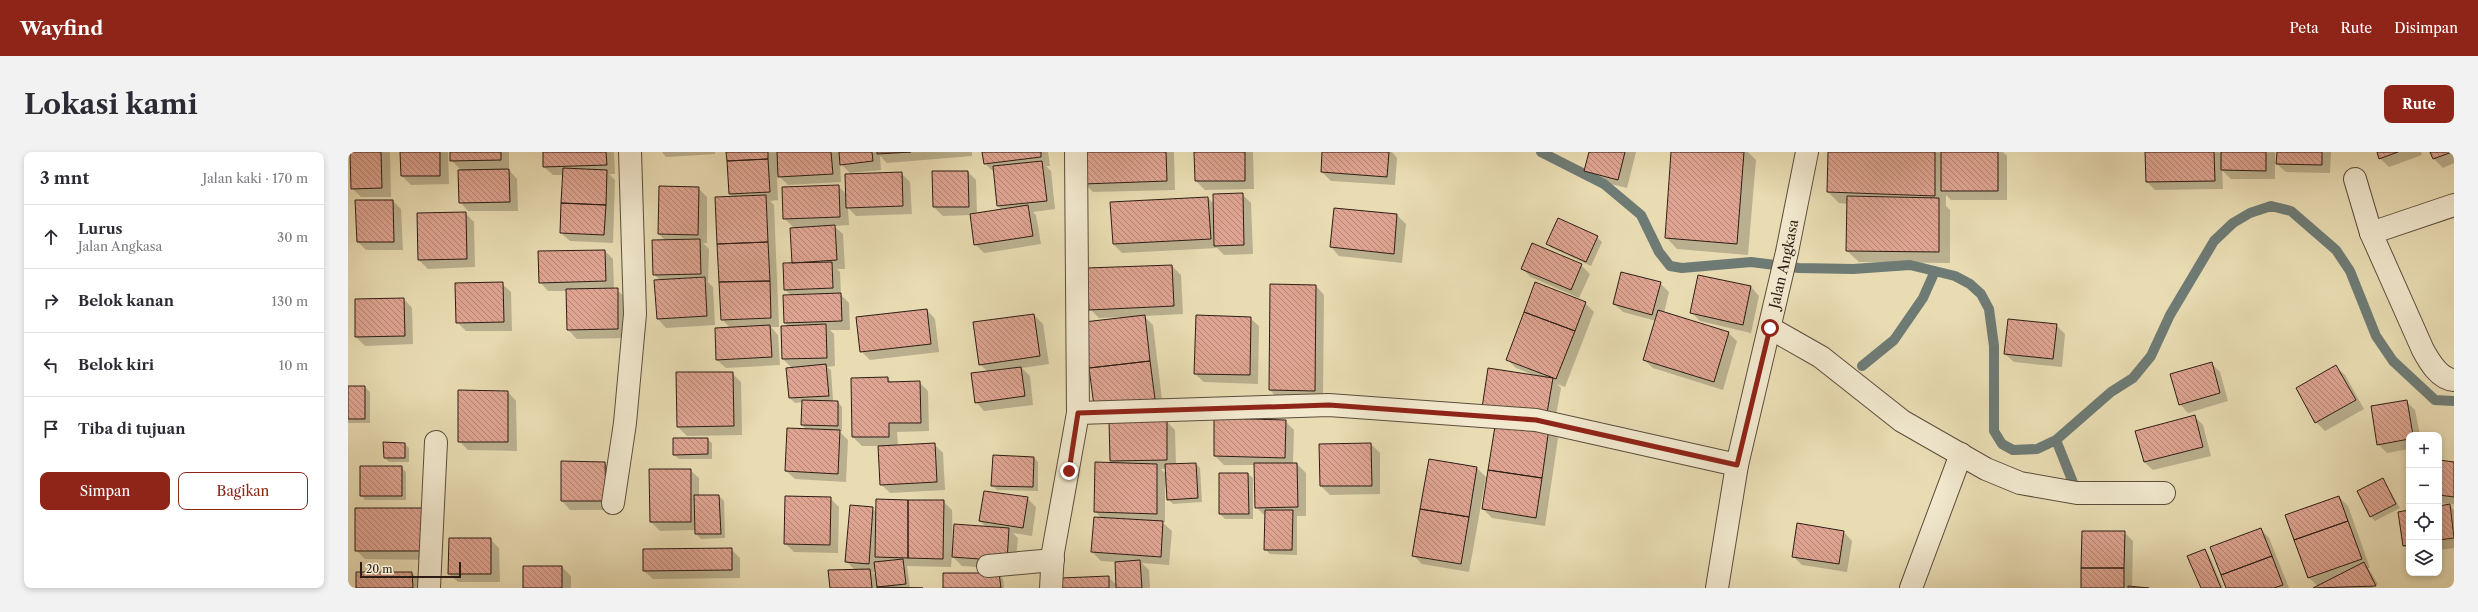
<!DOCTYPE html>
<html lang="id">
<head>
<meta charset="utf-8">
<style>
	body { margin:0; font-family:"Libre Caslon Text",serif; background:#f2f2f3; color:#2b2b33 }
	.controls { position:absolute; right:12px; bottom:12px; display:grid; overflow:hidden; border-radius:8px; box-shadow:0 2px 6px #0003 }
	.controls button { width:36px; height:36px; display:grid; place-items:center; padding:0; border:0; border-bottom:1px solid #e1e1e2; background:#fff; color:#2b2b33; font:20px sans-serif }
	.scale { position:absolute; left:12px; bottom:10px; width:101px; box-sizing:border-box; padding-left:4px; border:2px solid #2d1d14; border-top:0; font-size:11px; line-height:14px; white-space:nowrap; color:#2d1d14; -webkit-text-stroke:3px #f1e8ce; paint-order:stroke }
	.stop { position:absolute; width:12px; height:12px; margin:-9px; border:3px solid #8f2418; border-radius:50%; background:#fff }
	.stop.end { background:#8f2418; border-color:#fff; box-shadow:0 1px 4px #0008 }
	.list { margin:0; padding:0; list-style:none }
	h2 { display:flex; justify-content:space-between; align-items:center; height:52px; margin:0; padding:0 16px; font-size:17px }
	h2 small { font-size:13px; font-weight:400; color:#7c7c81 }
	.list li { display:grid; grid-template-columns:26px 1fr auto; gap:12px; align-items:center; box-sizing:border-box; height:64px; padding:0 16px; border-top:1px solid #e1e1e2 }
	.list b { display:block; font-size:15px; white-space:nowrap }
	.list p { margin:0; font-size:13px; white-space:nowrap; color:#7c7c81 }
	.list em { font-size:13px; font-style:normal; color:#7c7c81 }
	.actions { display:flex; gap:8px; padding:12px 16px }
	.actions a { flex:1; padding:9px 0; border:1px solid #8f2418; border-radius:8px; text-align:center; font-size:14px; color:#8f2418 }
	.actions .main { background:#8f2418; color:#fff }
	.icon { flex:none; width:22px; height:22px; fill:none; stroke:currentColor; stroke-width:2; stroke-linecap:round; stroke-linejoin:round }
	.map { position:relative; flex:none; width:2106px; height:436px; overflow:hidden; border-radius:8px }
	header { display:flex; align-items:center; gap:24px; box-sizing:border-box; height:56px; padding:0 20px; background:#8f2418; color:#fff }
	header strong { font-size:19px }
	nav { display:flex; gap:22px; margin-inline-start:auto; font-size:14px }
	.intro { display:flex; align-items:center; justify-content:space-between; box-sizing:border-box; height:96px; padding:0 24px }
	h1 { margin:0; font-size:28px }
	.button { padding:10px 18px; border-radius:8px; background:#8f2418; color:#fff; font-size:14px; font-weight:700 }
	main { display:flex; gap:24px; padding:0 24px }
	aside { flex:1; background:#fff; border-radius:8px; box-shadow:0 2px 6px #0003 }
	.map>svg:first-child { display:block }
	.shadow { fill:#0003; fill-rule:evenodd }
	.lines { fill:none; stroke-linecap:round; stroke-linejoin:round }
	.stream { stroke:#6e7b75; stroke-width:10 }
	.building { fill:url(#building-back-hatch); stroke:#2d1d14 }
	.minor-casing { stroke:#5c4d3c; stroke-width:24 }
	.minor { stroke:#f1e8ce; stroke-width:22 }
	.route { stroke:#8f2418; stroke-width:5 }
	.labels { text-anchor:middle; stroke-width:3; stroke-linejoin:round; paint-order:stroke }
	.street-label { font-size:14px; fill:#2d1d14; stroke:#f1e8ce }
</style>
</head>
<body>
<header>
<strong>Wayfind</strong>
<nav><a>Peta</a><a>Rute</a><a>Disimpan</a></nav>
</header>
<div class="intro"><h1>Lokasi kami</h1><a class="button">Rute</a></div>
<main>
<aside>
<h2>3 mnt<small>Jalan kaki · 170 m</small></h2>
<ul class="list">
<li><svg class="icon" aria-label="ahead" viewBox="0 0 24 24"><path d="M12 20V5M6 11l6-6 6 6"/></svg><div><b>Lurus</b><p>Jalan Angkasa</p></div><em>30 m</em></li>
<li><svg class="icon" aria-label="right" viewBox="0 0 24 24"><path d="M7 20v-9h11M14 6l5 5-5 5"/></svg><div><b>Belok kanan</b></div><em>130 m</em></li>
<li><svg class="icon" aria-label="left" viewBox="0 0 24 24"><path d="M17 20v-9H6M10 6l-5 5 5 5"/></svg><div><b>Belok kiri</b></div><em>10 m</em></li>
<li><svg class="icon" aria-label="arrive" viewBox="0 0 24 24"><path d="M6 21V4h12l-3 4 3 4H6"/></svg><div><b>Tiba di tujuan</b></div></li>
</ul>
<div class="actions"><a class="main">Simpan</a><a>Bagikan</a></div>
</aside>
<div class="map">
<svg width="2106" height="436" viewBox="0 0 2106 436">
	<defs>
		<pattern id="building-back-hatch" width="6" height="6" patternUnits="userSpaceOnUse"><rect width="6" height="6" fill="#dea491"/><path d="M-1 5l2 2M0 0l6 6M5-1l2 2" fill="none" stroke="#b48575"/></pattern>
	</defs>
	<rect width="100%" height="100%" fill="#e9dcb3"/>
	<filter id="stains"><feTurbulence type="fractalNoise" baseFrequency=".005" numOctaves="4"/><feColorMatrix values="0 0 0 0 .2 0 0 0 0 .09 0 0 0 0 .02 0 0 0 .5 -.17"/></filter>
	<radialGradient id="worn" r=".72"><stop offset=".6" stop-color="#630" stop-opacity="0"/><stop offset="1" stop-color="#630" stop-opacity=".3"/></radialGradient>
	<path class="shadow" d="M3 0H42L43 45H13L4 36Z
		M53 0H100L101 32 63 33 54 24Z
		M103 0H161V16H159L169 27 170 59H120L112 50 114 19 103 8Z
		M196 0H266L267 22H261L267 28 265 91 222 89 213 81 216 23H205L196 15Z
		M314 0H367V2L318 5Z
		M379 0H624V4L539 11 532 4 533 18 502 21 492 11 493 30 440 33 429 22 430 48 422 49 426 53 431 175H423L430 183 432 213 378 216 369 208 382 176 374 167 385 45 382 42Z
		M635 0H700L702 14H698L703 19 707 57 685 60 688 63 693 92 636 101 627 92 623 63 595 64 586 55 620 20 628 28 629 62 654 58 650 54 646 20 636 11Z
		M735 0H826L827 38 745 40 736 31Z
		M847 0H905L906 37 857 38 848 29Z
		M975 0H1044L1049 6 1047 33 983 29 974 20Z
		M1242 0H1288L1279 36 1246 28 1238 19Z
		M1324 0H1400L1408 8 1400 103 1329 97 1318 85Z
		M1481 0H1655L1659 4V48H1603L1598 43V54L1602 58V111L1511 110 1499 99 1500 52 1491 51 1480 40Z
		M1798 0H1927V27H1883L1874 18 1875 37 1807 38 1799 30Z
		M1930 0H1983L1982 21 1938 20 1929 12Z
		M2030 0H2073L2074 3 2041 15 2032 6Z
		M2083 0H2106V11L2095 16 2086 7Z
		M553 21 562 30 564 62 508 64 500 56 501 73 486 74 495 82 497 117H489L492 120 493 143 501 151 502 178H482L486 182 487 214 479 215 483 218 485 248 479 250H490L494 255V279H491L500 288 498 330 447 327 438 319 459 278 454 273 455 250 447 251 442 246 439 217 444 216 435 207 434 175H441L437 171 444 144 437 138 445 112 446 76 436 66 490 34 498 42Z
		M350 36 359 45V91H355L361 97 360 130 365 135 367 173 318 176 310 167 313 129 306 122 318 89 311 82Z
		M894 42 903 51 905 102 876 103 869 96 774 101 765 92 860 46 866 52Z
		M44 48 53 57 55 98H18L10 90Z
		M987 57 1049 63 1058 72 1054 111 991 104 983 95Z
		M117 61 126 70 127 115 80 117 71 108Z
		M1249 85 1254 90 1243 114 1204 96 1199 92Z
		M257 99 265 107 266 137 278 145 279 186 229 187 220 178 219 139H200L192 130Z
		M1233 113 1242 122 1231 146 1183 125 1174 117Z
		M824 114 833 123 835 162 796 164 805 173 815 256 755 262 776 165 751 166 742 157Z
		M1312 131 1321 140 1316 161 1380 181 1389 189 1375 238 1305 216 1296 208 1308 169 1275 160 1266 152Z
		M154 132 163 140 164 179H118L109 170Z
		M923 133 968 134 976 143 975 248 930 247 922 238Z
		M1403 135 1411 144 1403 181 1352 169 1343 160Z
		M56 147 64 156 65 192 17 194 8 185Z
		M1237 151 1246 160 1217 235 1209 232 1213 236 1206 275 1135 256 1188 224 1168 216 1159 207Z
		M579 158 587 167 591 200 522 208 513 199Z
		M686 163 695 172 701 212 674 216 682 224 685 253 636 259 628 250 640 220 632 212Z
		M902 166 911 174 910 232 856 230 847 222Z
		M1708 173 1717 182 1714 215 1666 210 1657 202Z
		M1863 211 1872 220 1880 249 1840 261 1832 252Z
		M1988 215 1997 223 2016 257 1977 279 1968 270Z
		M384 221 393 230 394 283 339 284 330 275Z
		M540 226 544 231 571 230 580 239 581 279 549 280 550 294 586 292 595 301 597 338 542 341 533 332 531 294H514L505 285Z
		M0 235H17L22 240V271H0Z
		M160 240 168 249 169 299 120 298 111 289Z
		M2058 249 2067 258 2072 283H2061V297L2039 301 2030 292Z
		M1846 264 1855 273 1863 304 1805 318 1796 310Z
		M867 267 937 269 946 278 945 312H949L958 321V364H949V403L922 402 917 397V364L908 355V313H876L867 304Z
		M818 269 827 278 828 313 848 312 852 316 854 350 825 352 820 347 817 331V370H814L824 379 821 413 794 411 801 418 802 436H714L760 425 769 433 768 410 753 409 744 400 754 367 747 359 767 312 763 308ZM813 317H819V323Z
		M1201 277 1210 286 1197 374 1144 366 1135 357Z
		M359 287 364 291V307H331L326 303Z
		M57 292 61 296V310H41L37 306Z
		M1023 292 1032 301V342L982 343 973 334 972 293Z
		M686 306 690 310V339L649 338 644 333Z
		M1081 308 1129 316 1138 325 1121 420 1074 412 1065 403Z
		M2091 309 2106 311V352L2091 351Z
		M257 311 265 319 266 358H222L214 349Z
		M53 315 58 320V348H17L13 343Z
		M342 318 351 326V344H371L376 349 377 386 353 387 348 382V378L312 379 303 370Z
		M872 322H900L905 326V367H877L872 362Z
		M2035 327 2052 356 2027 369 2022 364Z
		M1991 345 2000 354 2022 416H2020L2030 432 2023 436H1966L1970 434 1961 426 1939 364Z
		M482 346 491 355 490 401 446 400 437 391Z
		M679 346 688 355 684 384 665 381 670 386 667 418 614 414 604 404 603 415 559 414 562 436H483L507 418 498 409 524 356 529 361 595 349 604 358 605 399 639 376 632 369ZM524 420H528L529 424Z
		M2101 353 2106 358V396L2091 398V355Z
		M75 357 83 408 17 407 8 398Z
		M2061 359V398L2056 394Z
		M1913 377 1921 386 1941 436H1879Z
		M1496 380 1504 389 1499 420 1454 413 1445 404Z
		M1776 380 1785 389 1784 436H1788H1734Z
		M142 387 151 396 152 430H110L101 422Z
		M383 397 392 406V426L305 427 296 419Z
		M1857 398 1861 403 1875 436H1854Z
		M214 415 223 424V436H176Z
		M9 421H64L73 430V436H9Z
		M651 422 655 427 656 436H596Z"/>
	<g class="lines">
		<path class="stream" d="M1193 0 1256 32 1293 63 1311 100 1322 114 1334 116 1403 110 1451 116 1505 117 1562 113 1607 124 1622 132 1633 142 1641 157 1646 194V279L1654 292 1665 298 1689 297 1708 288 1763 240 1785 226 1803 204 1822 163 1866 89 1885 71 1902 61 1923 54 1943 59 1988 98 2002 119 2028 184 2045 209 2087 248 2106 249
			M1514 214 1546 188 1575 146 1587 119
			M1708 288 1726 333"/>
	</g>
	<path class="building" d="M2 0H33L34 36 3 37Z
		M52 0H92V24H53Z
		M102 0H153V8L102 9Z
		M195 0H258L259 13 195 15Z
		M378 0H420V7L379 9Z
		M429 0H483L485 22 430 25Z
		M491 0H524L525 9 492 13Z
		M529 0H563L529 2Z
		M634 0H693V5L636 12Z
		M734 0H818L819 29 735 32Z
		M846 0H897V29H847Z
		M974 0H1041L1039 25 973 20Z
		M1241 0H1277L1270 28 1236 19Z
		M1323 0H1396L1389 92 1317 86Z
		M1480 0H1587V44L1479 40Z
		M1593 0H1650V39H1593Z
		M1797 0H1866L1867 29 1798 30Z
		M1873 0H1918V19L1873 18Z
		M1929 0H1974V13L1928 12Z
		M2029 0H2050L2031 7Z
		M2082 0H2104L2085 7Z
		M420 7 422 40 381 42 379 9Z
		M694 9 699 49 649 54 645 14Z
		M215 16 259 18 258 53 213 51Z
		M161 17 162 50 111 51 110 18Z
		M584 19H620L621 55H585Z
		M554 20 555 54 498 56 497 22Z
		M491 33 492 65 435 67 434 35Z
		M311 34 351 35 350 83 310 82Z
		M895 41 896 93 866 94 865 42Z
		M418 43 420 90 369 92 367 45Z
		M1499 44 1591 46V100L1498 99Z
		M860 45 863 87 765 92 762 50Z
		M7 48H45L46 90H9Z
		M213 51 258 53 256 83 212 81Z
		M680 53 685 84 626 93 622 62Z
		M986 56 1049 62 1046 102 982 95Z
		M118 60 119 107 70 108 69 61Z
		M1210 66 1250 84 1238 110 1198 92Z
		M487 73 489 108 444 111 442 76Z
		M352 87 353 122 305 123 304 88Z
		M420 90 422 129 371 130 369 92Z
		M1184 91 1234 112 1223 138 1173 117Z
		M257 98 258 129 191 131 190 99Z
		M484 110 485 136 436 138 435 111Z
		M824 113 826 154 741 158 739 116Z
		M1273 120 1313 130 1304 163 1265 152Z
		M1350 123 1403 134 1395 173 1342 161Z
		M357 125 359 164 309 167 306 128Z
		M422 129 423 166 373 168 371 130Z
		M155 130 156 170 108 171 107 131Z
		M1187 130 1238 150 1227 179 1176 160Z
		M922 132 968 133 967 239 921 238Z
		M270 136V177L219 178 218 137Z
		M493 141 494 169 436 171 435 143Z
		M56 146 57 184 7 185V147Z
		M579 157 583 192 512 200 508 165Z
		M1310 158 1381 180 1366 230 1295 208Z
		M1176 160 1227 179 1208 227 1158 208Z
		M686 162 692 204 631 213 625 170Z
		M797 163 802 209 741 216 736 170Z
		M848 163 903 165 902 223 846 222Z
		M1660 167 1709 172 1705 207 1656 202Z
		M478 172 479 206 434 207 433 174Z
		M422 173 424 205 368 208 367 176Z
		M802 209 807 247 746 254 741 216Z
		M1864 210 1872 241 1831 253 1822 222Z
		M478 212 481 244 441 246 438 216Z
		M1988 213 2008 248 1967 271 1948 236Z
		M673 215 677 244 627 251 623 221Z
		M1140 216 1205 226 1198 267 1134 256Z
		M328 220H385L386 274 329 275Z
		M540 225V230L572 229 573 271H541V285H504L503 226Z
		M0 234H17V267H0Z
		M110 238 160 239V290H110Z
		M454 248 490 249V274L453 273Z
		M2059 248 2065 283H2061V287L2029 293 2023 254Z
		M1847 263 1855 295 1796 310 1787 279Z
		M866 266 938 268 937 306 866 304Z
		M819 268V308L762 309 761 269Z
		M1148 268 1201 276 1194 326 1140 318Z
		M439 276 492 278 490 322 437 319Z
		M325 286H360V302L325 303Z
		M35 290 57 291V306H36Z
		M587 291 589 330 532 333 530 294Z
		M1023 291 1024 334H972L971 292Z
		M645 303 686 305 685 335 643 334Z
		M1081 307 1129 315 1121 365 1072 357Z
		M2091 308 2106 310V345L2091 343Z
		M213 309 257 310 258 349H213Z
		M747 310 809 312V362L746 360Z
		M848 311 850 346 819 348 817 312Z
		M906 311H949L950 355 907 356Z
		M12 314H54V344H12Z
		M301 317H343V370H302Z
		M1140 318 1194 326 1188 366 1134 357Z
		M871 321H900L901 362H871Z
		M2035 326 2048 352 2022 365 2009 339Z
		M636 339 680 345 675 376 631 369Z
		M346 343H371L373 382H347Z
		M437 344 483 345 482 393 436 392Z
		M1991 344 2000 369 1946 388 1937 363Z
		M528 347 560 348V406L527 405Z
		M560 348H596L595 407 560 406Z
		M2102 352 2106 386 2091 388V354Z
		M502 353 525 355 521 412 497 410Z
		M7 356H75V399H7Z
		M1072 357 1121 365 1113 412 1064 404Z
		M917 358H945L944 398H916Z
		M2061 358V393L2055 394 2050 360Z
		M746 365 815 369 813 405 743 400Z
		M2000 369 2014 407 1960 426 1946 388Z
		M1449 371 1496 379 1491 412 1444 405Z
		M606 372 661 376 659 409 604 405Z
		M1913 376 1924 404 1873 423 1862 395Z
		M1734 379H1777L1776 416H1733Z
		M101 386H143V422H100Z
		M384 396V418L295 419V397Z
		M1857 397 1873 436H1853L1839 404Z
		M1924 404 1935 433 1926 436H1878L1873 423Z
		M555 407 558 432 529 435 526 410Z
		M792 408 794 436H768L767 410Z
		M2016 410 2028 434 1965 436Z
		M175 414H214V436H175Z
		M1733 416H1776V436H1733Z
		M522 417 524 436H482L480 418Z
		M8 420H64L65 436H8Z
		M595 421H651L653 436H595Z
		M761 424V436H713V426Z
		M1780 434 1801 436H1780Z
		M529 435 575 436H529Z"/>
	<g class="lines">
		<defs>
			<g id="minor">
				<path d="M2007 27 2023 81 2075 198C2081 209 2091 227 2106 228"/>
				<path d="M2023 81 2106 53"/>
				<path d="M1422 176 1473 205 1554 269 1638 317 1672 331 1729 341H1816"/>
				<path d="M730 261 981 253 1188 268 1389 313"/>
				<path d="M265 351 277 271 287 162 282 0"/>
				<path d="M640 414 705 408"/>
				<path d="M81 436 88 290"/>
				<path d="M703 436 705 400 730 261 728 0"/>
				<path id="s1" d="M1369 436 1389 313 1439 100 1459 0"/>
				<path d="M1563 436 1613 302"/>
			</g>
		</defs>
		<use href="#minor" class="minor-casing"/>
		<use href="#minor" class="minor"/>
	</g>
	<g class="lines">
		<path class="route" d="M721 319 730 261 981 253 1188 268 1389 313 1422 176"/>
	</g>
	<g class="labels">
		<g class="street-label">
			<text dy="5" stroke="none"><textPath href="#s1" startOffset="331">Jalan Angkasa</textPath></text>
		</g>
	</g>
	<rect width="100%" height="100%" filter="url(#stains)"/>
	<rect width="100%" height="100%" fill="url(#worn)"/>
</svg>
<div class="controls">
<button>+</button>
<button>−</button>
<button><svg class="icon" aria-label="locate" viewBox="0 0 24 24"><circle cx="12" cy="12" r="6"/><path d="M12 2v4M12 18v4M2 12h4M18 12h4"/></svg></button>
<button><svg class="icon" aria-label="layers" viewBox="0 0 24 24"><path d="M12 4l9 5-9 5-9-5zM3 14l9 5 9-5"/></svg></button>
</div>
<div class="scale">20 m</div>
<div class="stop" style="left:1422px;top:176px"></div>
<div class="stop end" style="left:721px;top:319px"></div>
</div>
</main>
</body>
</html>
